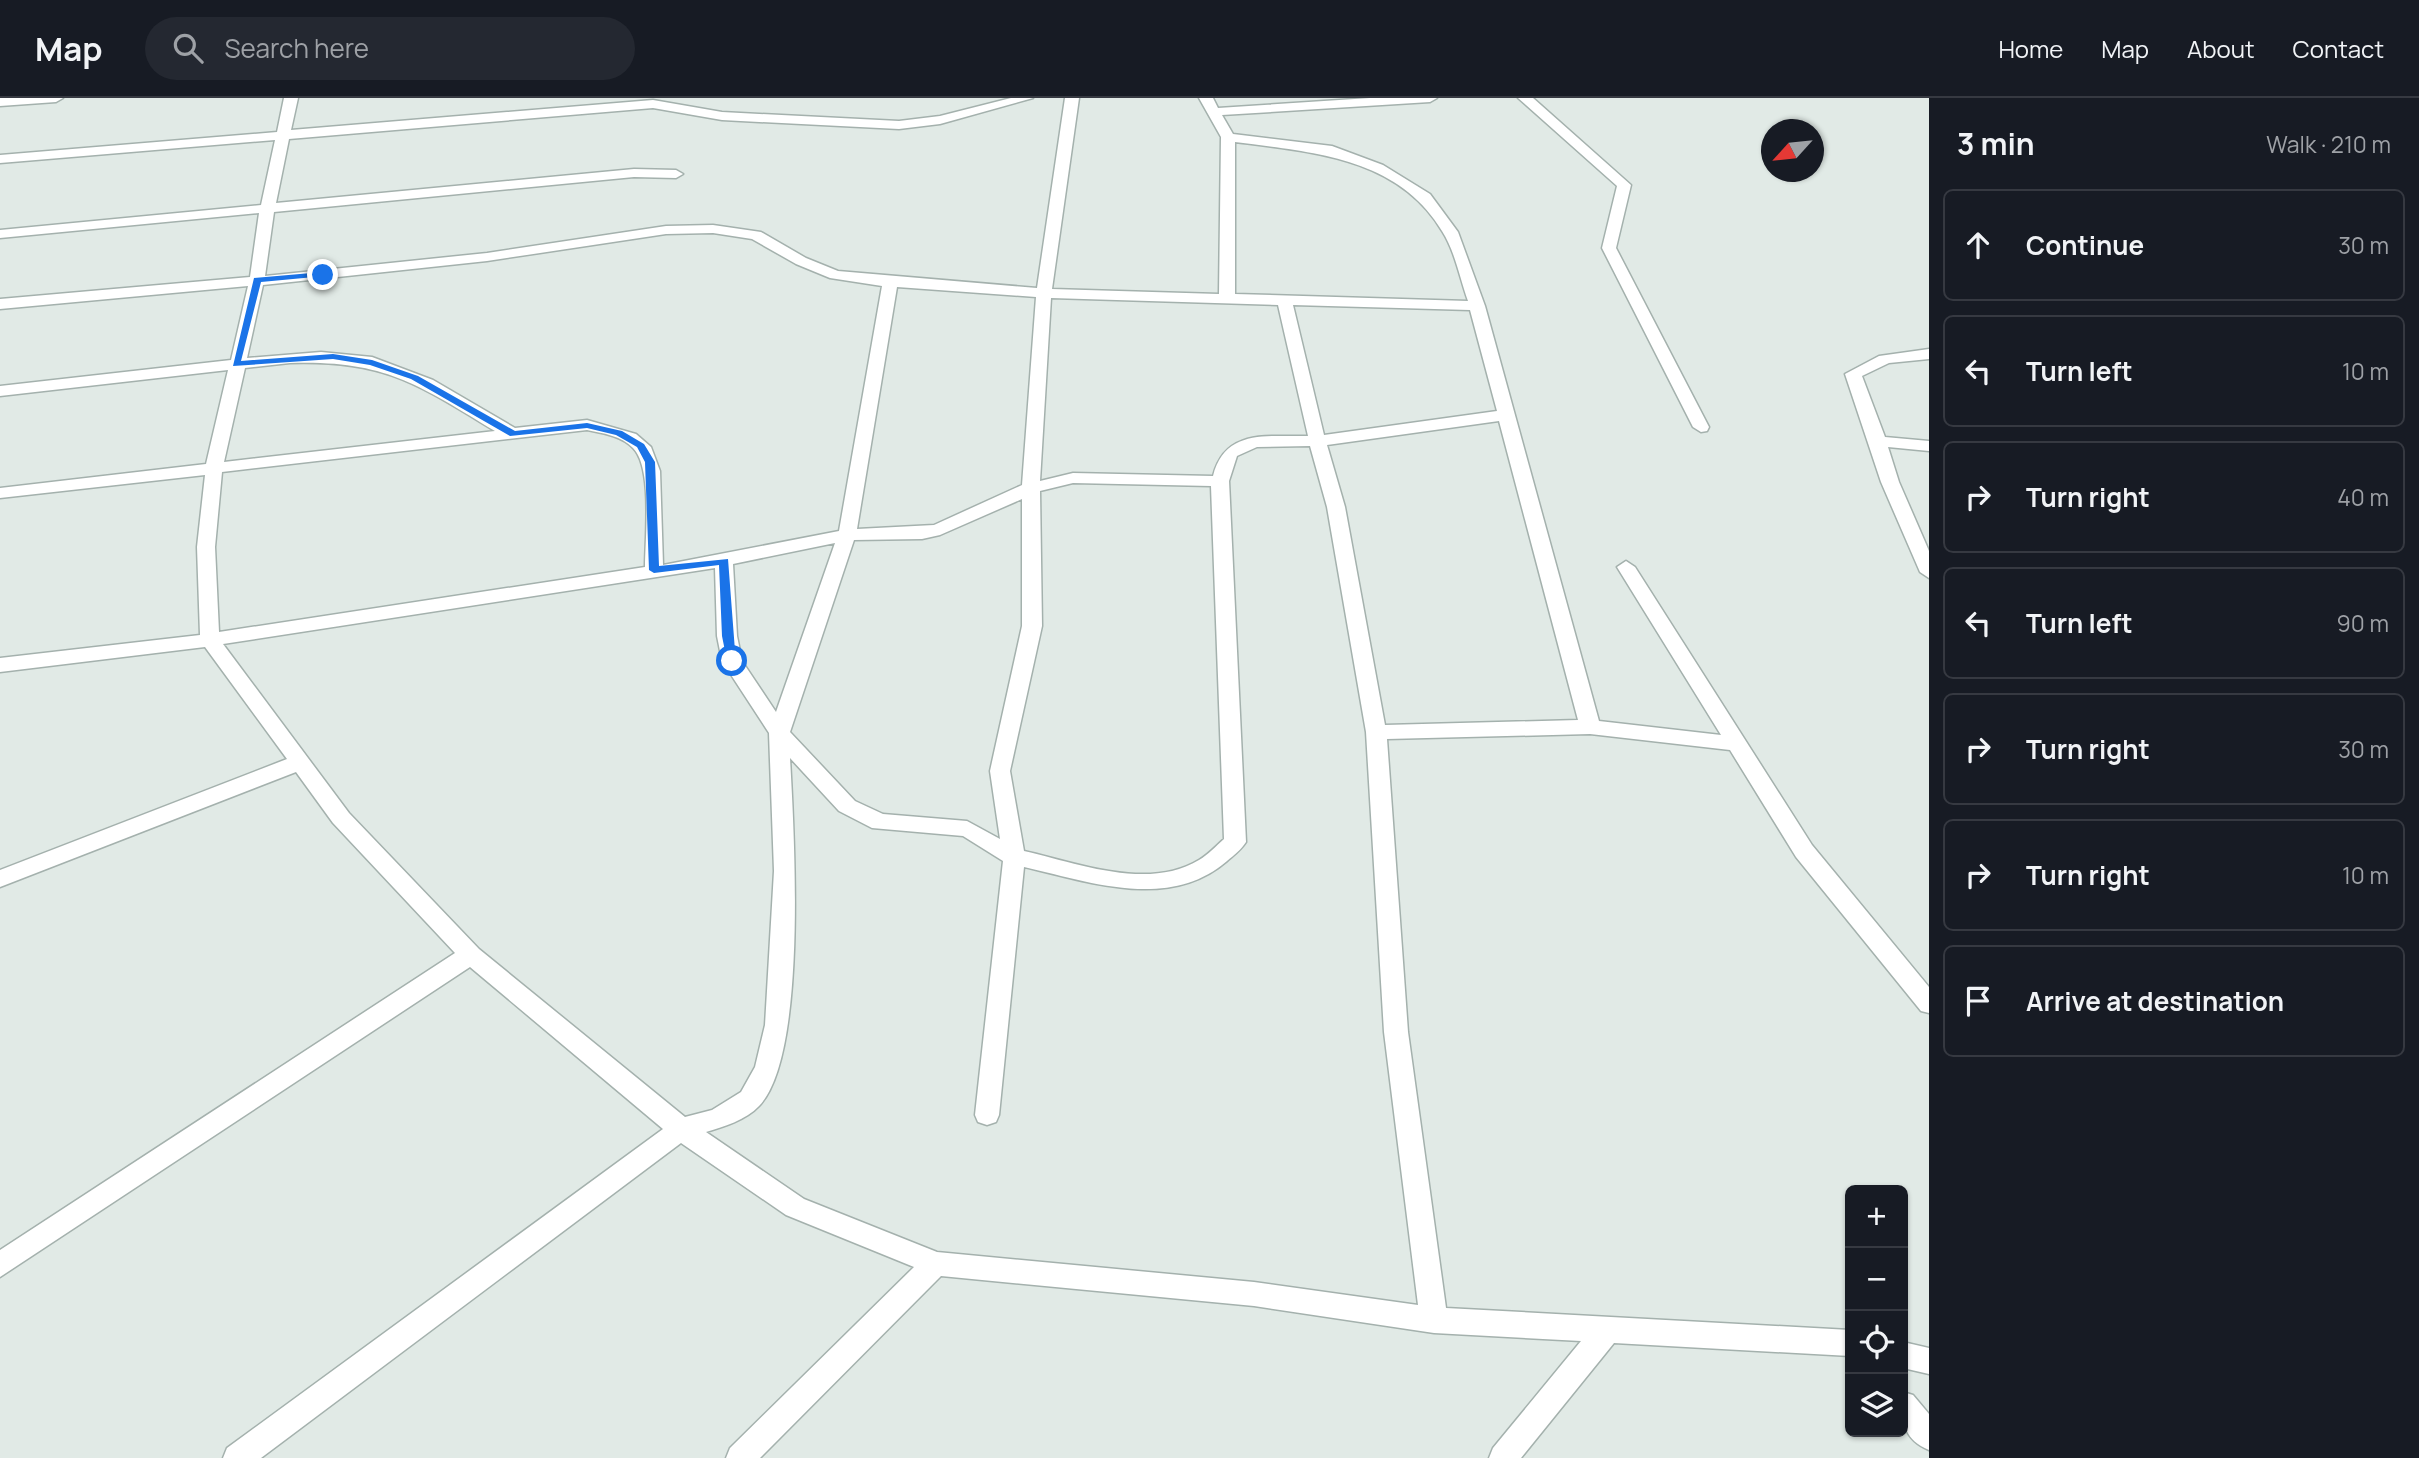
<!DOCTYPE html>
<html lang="en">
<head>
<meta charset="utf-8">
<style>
	body { margin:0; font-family:Manrope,sans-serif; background:#242831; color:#f1f3f6 }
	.controls { position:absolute; right:21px; bottom:21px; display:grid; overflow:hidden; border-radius:10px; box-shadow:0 2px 5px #0004 }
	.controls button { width:63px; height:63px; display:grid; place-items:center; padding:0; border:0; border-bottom:2px solid #363941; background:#171b24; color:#f1f3f6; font:35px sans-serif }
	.compass { position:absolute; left:1761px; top:21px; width:63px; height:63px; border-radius:50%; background:#171b24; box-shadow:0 2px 5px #0004; rotate:243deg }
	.stop { position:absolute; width:21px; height:21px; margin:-16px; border:5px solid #1a73e8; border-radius:50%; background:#fff }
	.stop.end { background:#1a73e8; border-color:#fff; box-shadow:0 2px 7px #0008 }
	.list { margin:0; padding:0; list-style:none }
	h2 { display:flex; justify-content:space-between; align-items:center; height:91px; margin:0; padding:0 28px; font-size:30px }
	h2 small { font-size:23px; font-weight:400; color:#9ea1a6 }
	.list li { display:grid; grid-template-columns:46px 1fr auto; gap:21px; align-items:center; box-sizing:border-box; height:112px; margin:0 14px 14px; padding:0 14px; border:2px solid #363941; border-radius:10px }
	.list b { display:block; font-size:26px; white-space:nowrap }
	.list em { font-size:23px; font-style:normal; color:#9ea1a6 }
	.icon { flex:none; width:38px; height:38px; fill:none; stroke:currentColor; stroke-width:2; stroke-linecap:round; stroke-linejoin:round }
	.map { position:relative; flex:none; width:1929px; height:1360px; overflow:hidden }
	header { display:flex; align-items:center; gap:42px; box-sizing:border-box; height:98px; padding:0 35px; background:#171b24; border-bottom:2px solid #363941 }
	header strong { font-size:33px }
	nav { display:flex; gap:38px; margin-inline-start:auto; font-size:24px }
	.search { width:490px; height:63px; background:#242831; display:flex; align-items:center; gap:18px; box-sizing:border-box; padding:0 24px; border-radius:38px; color:#9ea1a6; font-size:26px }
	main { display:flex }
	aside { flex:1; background:#171b24 }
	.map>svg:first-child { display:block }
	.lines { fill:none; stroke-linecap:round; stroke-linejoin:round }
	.street-casing { stroke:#a4b1ad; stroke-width:3 }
	.street { fill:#fff; fill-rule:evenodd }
	.route { fill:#1a73e8 }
</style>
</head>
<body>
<header>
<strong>Map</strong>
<div class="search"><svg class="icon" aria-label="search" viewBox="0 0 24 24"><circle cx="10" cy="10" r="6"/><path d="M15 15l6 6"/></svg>Search here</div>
<nav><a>Home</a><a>Map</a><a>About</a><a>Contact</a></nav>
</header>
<main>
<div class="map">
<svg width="1929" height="1360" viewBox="0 0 1929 1360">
	<rect width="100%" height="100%" fill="#e1eae6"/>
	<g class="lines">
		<defs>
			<path id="street" d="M0 0H63L56 4 0 8Z
				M284 0H298L291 32 653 2 722 14 899 23 940 18 1011 0H1033L940 26 899 31 722 22 653 10 289 41 276 105 634 71 676 72 683 76 676 80 634 79 274 114 265 178 487 155 666 128 713 127 761 134 806 160 838 173 1037 190 1065 0H1079L1052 191 1219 196 1221 39 1199 0H1213L1218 10 1370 0H1437L1430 4 1222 17 1233 36 1332 48 1383 67 1430 96 1458 134 1485 208 1599 623 1721 637 1617 469 1626 463 1635 469 1812 747 1929 889V915L1921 913 1796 759 1730 652 1590 636 1387 641 1408 934 1446 1210 1850 1232V1258L1614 1245 1521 1360H1489L1493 1350 1581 1243 1434 1235 1254 1208 941 1178 760 1360H726L730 1350 914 1169 786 1117 681 1045 261 1360H223L227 1350 663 1031 470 869 0 1179V1152L455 855 333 725 296 674 0 789V772L287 661 205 549 0 574V560L200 537 197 449 205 377 0 400V390L206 366 228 272 0 298V288L231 262 248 188 0 211V201L250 179 259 115 0 140V132L261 107 275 42 0 65V57L277 34ZM1235 44C1311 54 1398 59 1442 133 1455 153 1460 181 1468 203L1235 196ZM713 135 752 141 796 166 830 180 882 188 839 433 663 467 660 373 651 349 636 336 587 322 515 330 433 282 372 259 321 254 247 260 263 187 487 163 666 136ZM897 189 1036 199 1022 387 934 427 857 431ZM1051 200 1278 207 1308 338C1268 339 1225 330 1213 378L1073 375 1040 383ZM1293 207 1470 212 1497 313 1324 337ZM290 265C385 262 417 286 495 333L224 364 245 270ZM1499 323 1578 622 1385 627 1345 409 1327 347ZM587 332C602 335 622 338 633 350 653 370 645 441 645 469L219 534 215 449 222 374ZM1310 348 1327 409 1366 634 1384 934 1418 1207 1254 1184 937 1154 804 1101 706 1034C723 1029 746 1022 759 1008 808 957 794 733 790 660L839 713 872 730 963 738 1003 763 975 1017 978 1024 987 1027 996 1024 999 1017 1024 769C1090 784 1169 813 1227 763 1234 757 1241 752 1246 744L1229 383 1237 358 1257 349ZM1073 385 1211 388 1224 741C1216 748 1208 757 1199 762 1148 793 1077 765 1024 753L1010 673 1042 528 1040 393ZM1022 401V528L990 673 1000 741 967 723 883 716 855 703 790 634 854 442 922 441 940 437ZM835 445 776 614 742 563 737 538 733 466ZM715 470 717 538 722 563 769 635 774 773 765 927 755 969 741 994 712 1012 685 1019 479 851 349 715 223 546Z
				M1518 0H1533L1631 87 1616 150 1709 329 1707 333 1701 334 1693 329 1602 150 1617 88Z
				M1929 251V261L1889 265 1862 278 1885 339 1929 343V353L1888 349 1899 384 1929 453V480L1920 474 1881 384 1845 276 1879 258Z
				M1903 1244 1929 1250V1276L1903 1270Z
				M1903 1294 1913 1297 1929 1316V1352C1900 1340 1903 1320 1903 1294Z"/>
		</defs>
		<use href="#street" class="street-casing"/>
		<use href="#street" class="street"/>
	</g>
	<path class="route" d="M323 174 325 178 261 184 241 263 333 256 372 262 418 278 515 333 587 325 622 333 644 346 655 364 659 468 728 461 736 566 727 563 722 538 719 467 654 475 649 472 645 364 637 349 616 337 587 330 510 338 411 281 370 267 333 261 233 268 254 180Z"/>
</svg>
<div class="controls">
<button>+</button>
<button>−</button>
<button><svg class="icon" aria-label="locate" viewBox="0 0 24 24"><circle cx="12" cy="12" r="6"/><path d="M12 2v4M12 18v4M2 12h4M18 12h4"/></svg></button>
<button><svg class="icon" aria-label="layers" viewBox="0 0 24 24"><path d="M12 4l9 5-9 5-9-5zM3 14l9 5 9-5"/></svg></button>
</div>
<svg class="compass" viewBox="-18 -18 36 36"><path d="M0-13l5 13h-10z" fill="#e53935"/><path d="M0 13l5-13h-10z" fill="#9ea1a6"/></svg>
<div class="stop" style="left:732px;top:563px"></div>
<div class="stop end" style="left:323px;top:177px"></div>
</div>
<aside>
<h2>3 min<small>Walk · 210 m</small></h2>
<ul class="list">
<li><svg class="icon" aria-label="ahead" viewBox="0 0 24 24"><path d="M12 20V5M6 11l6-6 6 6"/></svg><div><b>Continue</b></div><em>30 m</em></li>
<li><svg class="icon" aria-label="left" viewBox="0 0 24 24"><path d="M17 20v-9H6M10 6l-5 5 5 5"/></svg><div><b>Turn left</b></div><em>10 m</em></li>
<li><svg class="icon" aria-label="right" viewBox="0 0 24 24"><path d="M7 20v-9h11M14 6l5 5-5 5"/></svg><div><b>Turn right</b></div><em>40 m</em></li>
<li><svg class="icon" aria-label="left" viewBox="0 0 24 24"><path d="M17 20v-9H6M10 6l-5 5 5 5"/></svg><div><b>Turn left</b></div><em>90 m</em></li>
<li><svg class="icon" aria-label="right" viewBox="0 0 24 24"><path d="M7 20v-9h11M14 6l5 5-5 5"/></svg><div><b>Turn right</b></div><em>30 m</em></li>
<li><svg class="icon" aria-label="right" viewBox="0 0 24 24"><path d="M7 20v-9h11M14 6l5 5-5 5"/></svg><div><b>Turn right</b></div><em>10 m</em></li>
<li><svg class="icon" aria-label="arrive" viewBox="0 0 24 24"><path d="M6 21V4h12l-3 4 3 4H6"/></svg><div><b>Arrive at destination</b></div></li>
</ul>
</aside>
</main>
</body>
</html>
